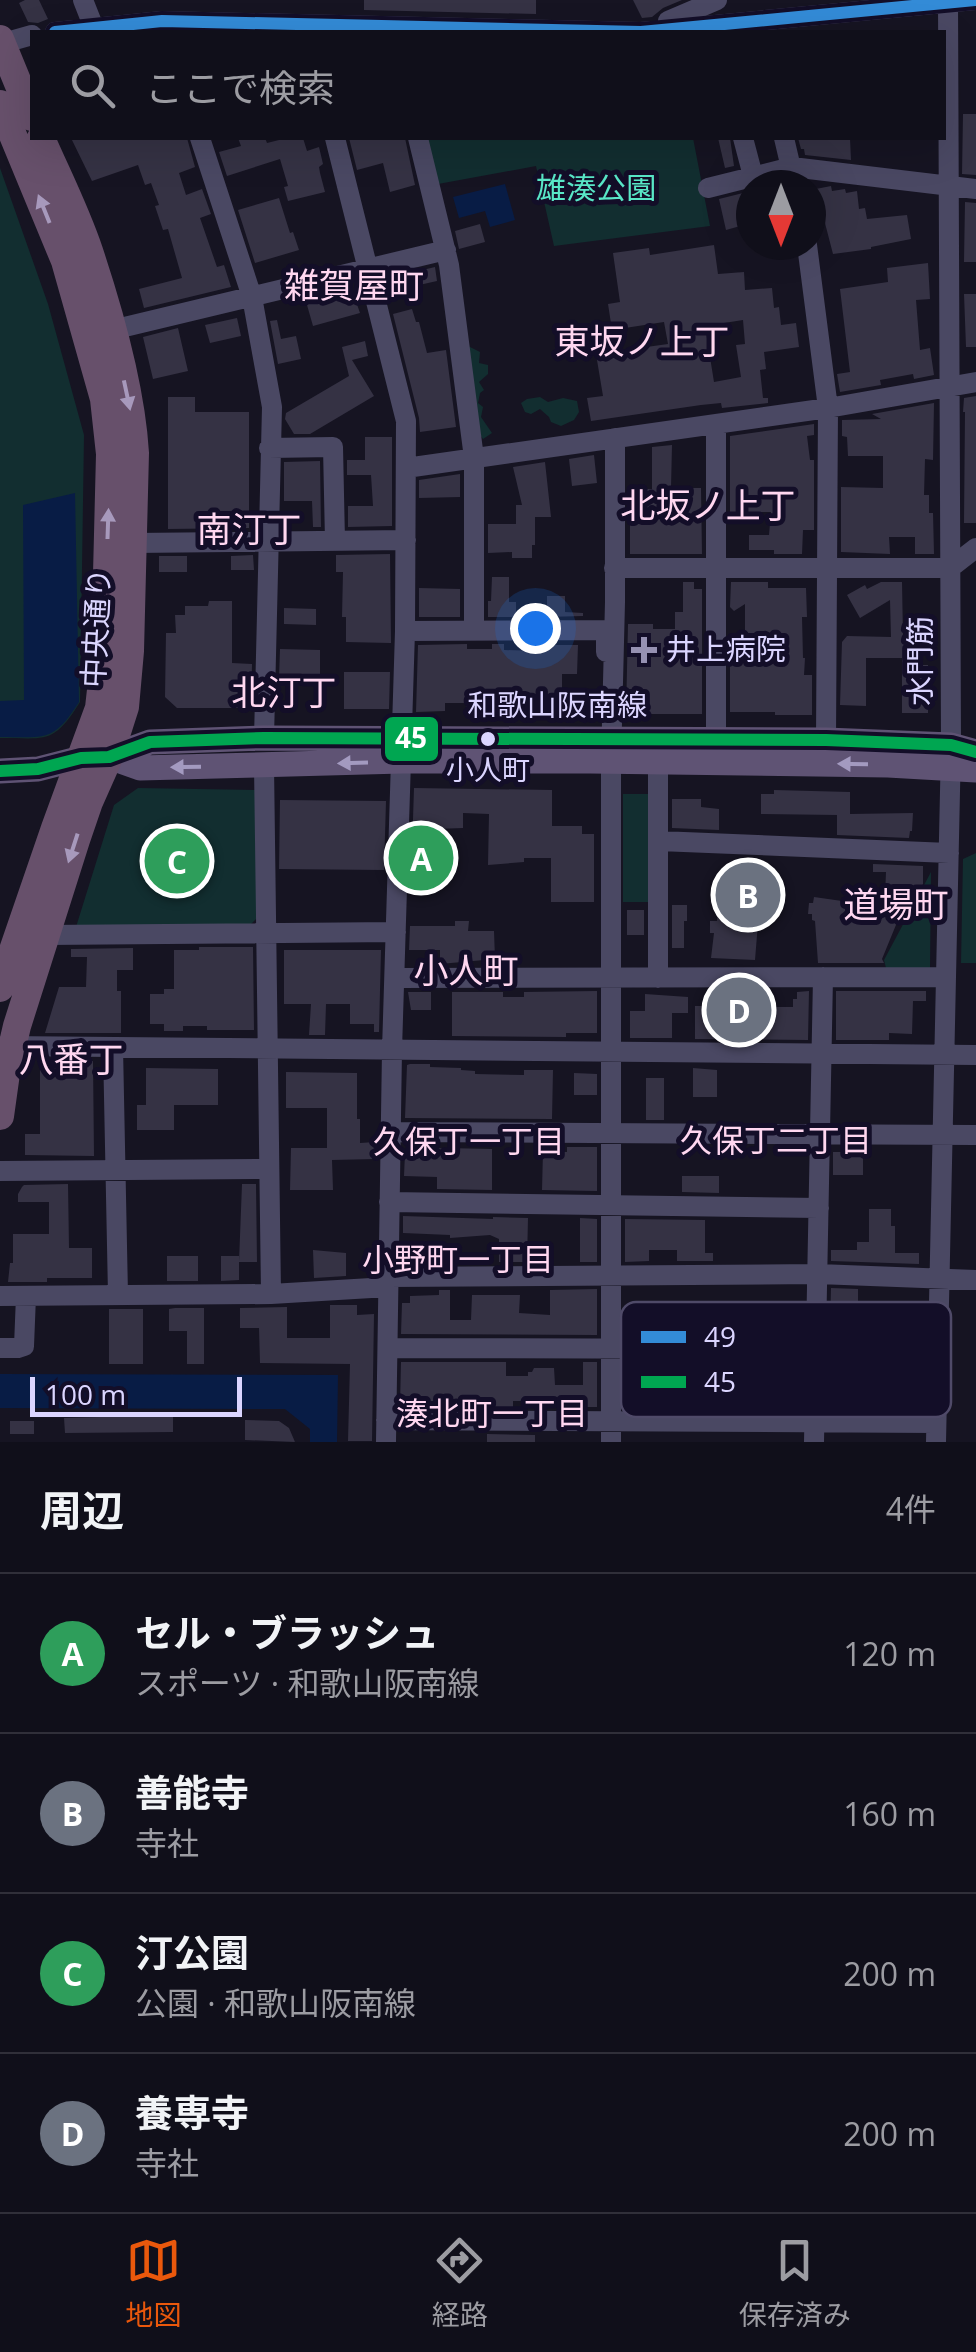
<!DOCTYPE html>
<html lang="ja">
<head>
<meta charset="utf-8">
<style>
	body { margin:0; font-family:"Open Sans","Noto Sans JP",sans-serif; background:#1e1d27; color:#f1f3f6 }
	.compass { position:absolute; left:736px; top:170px; width:90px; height:90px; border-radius:50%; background:#100f1a; box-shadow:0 10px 40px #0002; rotate:180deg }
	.scale { position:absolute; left:30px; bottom:25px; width:212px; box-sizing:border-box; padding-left:10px; border:5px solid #dbd5ff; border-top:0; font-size:28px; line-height:35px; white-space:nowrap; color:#dbd5ff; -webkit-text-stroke:8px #130e28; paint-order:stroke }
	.you { position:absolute; left:535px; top:628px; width:35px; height:35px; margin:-25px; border:8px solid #fff; border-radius:50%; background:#1a73e8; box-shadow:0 0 0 15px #1a73e833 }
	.badge { display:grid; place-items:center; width:65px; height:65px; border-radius:50%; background:#ea580c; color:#fff; font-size:32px; font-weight:700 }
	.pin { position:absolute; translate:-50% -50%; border:5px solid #fff; box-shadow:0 2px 10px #0006 }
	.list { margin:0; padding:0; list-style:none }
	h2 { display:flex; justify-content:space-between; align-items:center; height:130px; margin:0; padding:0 40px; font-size:42px }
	h2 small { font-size:32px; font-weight:400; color:#9c9ca2 }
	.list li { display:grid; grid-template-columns:65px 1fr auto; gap:30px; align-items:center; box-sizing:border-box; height:160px; padding:0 40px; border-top:2px solid #302f39 }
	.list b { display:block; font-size:38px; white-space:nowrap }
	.list p { margin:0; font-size:32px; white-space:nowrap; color:#9c9ca2 }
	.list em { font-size:32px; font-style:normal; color:#9c9ca2 }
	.icon { flex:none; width:55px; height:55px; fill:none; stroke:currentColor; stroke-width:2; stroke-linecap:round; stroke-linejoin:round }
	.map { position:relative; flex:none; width:976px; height:1442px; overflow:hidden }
	.search { position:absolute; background:#100f1a; box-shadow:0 10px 40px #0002; left:30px; right:30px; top:30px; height:110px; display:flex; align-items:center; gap:25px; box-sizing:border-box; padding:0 35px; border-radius:0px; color:#9c9ca2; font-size:38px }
	.sheet { height:770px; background:#100f1a }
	nav { display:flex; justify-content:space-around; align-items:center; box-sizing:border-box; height:140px; border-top:2px solid #302f39; background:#100f1a; font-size:28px; color:#9c9ca2 }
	nav a { display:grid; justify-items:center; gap:5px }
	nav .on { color:#ea580c }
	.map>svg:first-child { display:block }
	.green { fill:#122e30 }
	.water { fill:#081c45 }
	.building { fill:#353244; fill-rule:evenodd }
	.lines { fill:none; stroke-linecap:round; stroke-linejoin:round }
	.minor { stroke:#4a4863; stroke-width:20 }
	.major { stroke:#5f5374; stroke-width:25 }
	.highway { stroke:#67506b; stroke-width:28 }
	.bus-1-casing { stroke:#130e28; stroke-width:20 }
	.bus-2-casing { stroke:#130e28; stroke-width:20 }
	.bus-1 { stroke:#338bd7; stroke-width:12 }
	.bus-2 { stroke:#00a651; stroke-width:12 }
	.oneway { fill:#a799bc }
	.oneway2 { fill:#a39ac0 }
	.poi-dot { fill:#9691b2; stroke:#130e28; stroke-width:4 }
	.bus-dot { fill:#dbd5ff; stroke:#130e28; stroke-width:4 }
	.labels { text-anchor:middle; stroke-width:10; stroke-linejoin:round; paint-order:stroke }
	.bus-label { font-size:28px; fill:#dbd5ff; stroke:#130e28 }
	.park-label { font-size:30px; fill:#59e7c7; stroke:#130e28 }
	.street-label { font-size:30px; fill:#dbd5ff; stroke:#130e28 }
	.poi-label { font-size:30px; fill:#dbd5ff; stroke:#130e28; text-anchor:start }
	.neighbourhood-label { font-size:32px; fill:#ffd7f0; stroke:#130e28 }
	.quarter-label { font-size:35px; fill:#ffd7f0; stroke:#130e28 }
	.key { fill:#130e28; stroke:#4f4a68; stroke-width:2.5 }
	.key-label { font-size:28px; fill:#dbd5ff }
	.line-badge { stroke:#130e28; stroke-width:4 }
	.badge-label { font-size:28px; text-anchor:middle; font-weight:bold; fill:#fff }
</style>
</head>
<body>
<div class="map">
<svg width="976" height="1442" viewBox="0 0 976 1442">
	<rect width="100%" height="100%" fill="#161422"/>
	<path class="green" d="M426 138H693L710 226 554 246 536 166 438 184Z
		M0 168 48 304 84 435 80 702C53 745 47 738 0 738Z
		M468 346 480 352 479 363 488 365V374L479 382 484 390 480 393 478 403 483 407 481 417 492 433 483 439 480 435Z
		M540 397 548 402 563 398 577 401 579 412 574 420 561 426 551 422 549 417 540 409 531 414 525 412 521 403 527 399Z
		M138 788 257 790V918L250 925 76 927 114 805Z
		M623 794H653V902H623Z
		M976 853V963H961L963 859Z
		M931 872 930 968H886L884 960Z"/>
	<path class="water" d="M505 184 515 220 490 227 485 211 459 218 453 197Z
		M75 493 79 702C53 743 45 737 0 737V701L24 700 23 505Z
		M0 1374 338 1375 337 1442H310V1429L285 1409 0 1408Z"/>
	<path class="building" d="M25 0H39L48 19 38 23 28 22 19 3Z
		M364 0H536V14L364 10Z
		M633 0H682L663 8 652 17 642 18Z
		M963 114H976V175L962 174Z
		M71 138H187L195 167 179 173 186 195 202 189 211 214 200 218 217 267 224 265 231 287 144 308 139 289 182 278 168 229 163 230 155 206 159 205 151 183 145 185 138 165 92 181Z
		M238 138H265L267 143 287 138H303L307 151 319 147 323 164 319 167 320 173 325 192 288 201 284 187 288 186 280 159 227 176 219 152 241 146Z
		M349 138H405L415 185 390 192 383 163 357 170Z
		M718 138H730L734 166 725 168Z
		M798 138H850L851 160 805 155 804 149H801Z
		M831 186 832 191 845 189 846 193 857 191 859 209 865 208 867 219 907 215 911 239 871 247V249L833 254 819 200 811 202V190Z
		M751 191V223L726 230 719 199Z
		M279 198 290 233 293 232 299 250 255 263 238 210Z
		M965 202 976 203V262H964Z
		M480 224 485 242 459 249 455 231Z
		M714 245 718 274 744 272 745 290 772 288 774 308 779 307 781 325 796 323 799 347 764 352 766 369 760 370 763 398H768V403L722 408 721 403 701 405 591 421 587 398 603 396 596 354 668 344 664 322 612 330 608 304 620 302 613 253 649 248 650 255ZM743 320 745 344 736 345 741 377 714 382 705 326Z
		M928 263 930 299 916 300 920 350 930 348 934 375 914 379 913 374 880 380 881 385 840 392 837 374 850 372 840 289 888 282 887 268Z
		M435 267 437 281 388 292 385 279Z
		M351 287 360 313 313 326 305 298Z
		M964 294H976V347H966Z
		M412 309 416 322H419L427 353 446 350 456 427 420 432 419 418 393 314Z
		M237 318 241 336 210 343 205 325Z
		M277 320 281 339 296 336 301 359 278 364 270 321Z
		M178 328 188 371 153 379 143 337Z
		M365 341 368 356 352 360 374 396 310 434H294L285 419 286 413 349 376 342 347Z
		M976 396V523H964L965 412H963L964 398Z
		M168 397H195V412H249V528L168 529Z
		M934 403 933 460 925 459 924 495H929V513H933L934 554H915V537H889L890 554 841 552V487L883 488V456H848L847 437 842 436V420L881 419 872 414Z
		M814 424V435L807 436 810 460H814V530H803L802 554H774V550H749V535H769L771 512H730V436Z
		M365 437H392V526L348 527V506H373L371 475H347V460H365Z
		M672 445 671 488H701L702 554H630V489H652V447Z
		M594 455 597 483 572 486 569 459Z
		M320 461 321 527H313L312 501H284V462Z
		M545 462 551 517H535V545H532V558H512V552L488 553V524H516V505H522L513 467Z
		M460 474V497L419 498V480Z
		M390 554 391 643 346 642V617H342L343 572H336V555Z
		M253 555 254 570H231V556Z
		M159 556H187V572H159Z
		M492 577H509V602H516V617H488V601H491Z
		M683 582H694V589H702V714H626L628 624H653V629H675V612H683Z
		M731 582H768V588H806L807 617H802L803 658H805L804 675H812V715H775V712H730V645L745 644V604L734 611 730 607Z
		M881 582H902L903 637H916V665H928V713H902V658H866V706L840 705 842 642 847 636 891 637 890 600 860 618 847 595 865 585 867 589Z
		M419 588 460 589V617H419Z
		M547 596H565V612L583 613V616L547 617Z
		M209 601H232V663L252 664 251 708H177L165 697 166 633H176L175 615H185V606H208Z
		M284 608 316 609V625L284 624Z
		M467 644V649H492V644H504V650L540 651V645H578L577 674H562V711H466V703H445V711L416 712 418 645Z
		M280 649 320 650V678H279Z
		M344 672H390L389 709H344Z
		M414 788 552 790V826H582V834H594V902H551V858H524V862L488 865 489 814 463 813V828L436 829V871H442L441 882 411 881Z
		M774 790 850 792V814L913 813 912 831H910L909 838 837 835V815L761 814V794H774Z
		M672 799H701V807L719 809V830L672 828Z
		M280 800 386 801 384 870 279 869Z
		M873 864 923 866V884L914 898 885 896 886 872H873Z
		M725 879 761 880 759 906H768V923H758L755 960 711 958 714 933H710V921H717L719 882H725Z
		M814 897 849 902 848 914H887L898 920 882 959 884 963H818L815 921 812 920V914H808L809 903H813Z
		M672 905H687V921H684V948H672Z
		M627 910H644V935H627Z
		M455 921H469L468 931H494L495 959 440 964V950H409L410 926H455Z
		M199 947H253L254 1030H207V1026H183V1031H164V1024H150V994H164V989H174V950H199Z
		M133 948V970H117V991H121V1033H45L59 987H86L87 957H71V949Z
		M284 950H381L379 1032H374V1024H350V1004H326L325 1035H309L311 1004H284Z
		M597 991V1033H566V1037L452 1036V992H503V997H524V992Z
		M809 991 808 1040 695 1039V1006H732V992H751V1007H793V999H797V992Z
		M836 991H926V1001H913L912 1034 889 1033V1040H836Z
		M408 992H431V1010H411Z
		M645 994 688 997V1013H672V1038H630V1011H645Z
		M40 1061H93L94 1156 25 1155V1134H40Z
		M410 1064H430V1067L461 1068V1070L475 1071V1074L524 1075V1070H553L552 1119 405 1118 407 1065Z
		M146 1068 218 1069V1105H174V1130H137V1105H146Z
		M693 1068 717 1070V1097H693Z
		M286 1072 357 1073V1119H360V1143L375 1142V1159L332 1160 333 1190H290L291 1148H327V1108H286Z
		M574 1073 597 1074V1095H574Z
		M646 1078H664V1120H646Z
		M567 1147H597V1191L542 1190 543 1151 567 1152Z
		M445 1148 492 1149V1190L437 1189V1177L404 1176 405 1153H410V1150Z
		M833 1152H863V1175H833Z
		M682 1176H719V1193L682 1192Z
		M68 1184 69 1248H92V1278H47V1282H8L10 1263H13V1234H49V1202H18V1194L22 1187 24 1185Z
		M242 1184H256L257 1262H239Z
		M869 1209H891V1226H895V1253H919V1264L831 1261V1250H857V1242H869Z
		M403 1216 493 1219V1217L528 1218 527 1262H499V1239L490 1235 450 1238V1235L403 1233Z
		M580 1218 597 1219V1262H580Z
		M625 1219 705 1220V1253H713V1261H677V1250H649V1261L625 1262Z
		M313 1250 346 1253V1276L314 1278Z
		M167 1256H198V1281H167Z
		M221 1256H239V1280L221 1281Z
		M831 1288 858 1289V1332L904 1331 905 1354H894V1376H923V1407L859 1409V1381H879L878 1355H855V1374H829Z
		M597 1289V1335L401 1334 402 1303H410V1296L439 1295V1290H450V1320H471L472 1295H520L519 1313 550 1315V1290Z
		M330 1305H357V1315L374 1314 372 1441H348L350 1364 260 1363 259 1328H240V1308L287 1307V1338H330Z
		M175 1308H204V1364H187V1331H169V1309Z
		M109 1309H143V1364H109Z
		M401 1362H506V1376H528V1372H532L534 1368H554L555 1385H583V1362H597V1407H536V1401H513V1407H490V1403L467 1402V1407L400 1406Z
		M173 1415V1432L65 1433 64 1418Z
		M245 1420 279 1421 289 1428 295 1442 245 1440Z
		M10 1421H34V1434H10Z
		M487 1434 535 1435V1442H487Z"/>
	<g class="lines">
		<path class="minor" d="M83 0 94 28
			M668 21 717 0
			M55 32 162 21 641 32 975 0
			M0 44 32 35
			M200 138 252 297 272 407 264 738
			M335 138 406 421 405 631 392 1050 386 1442
			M418 138 449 265 474 458V629
			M743 138 753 176
			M784 138 795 185
			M708 188 792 167 976 189
			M807 245 828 408 826 740
			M112 330 446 250
			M716 424V740
			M269 448 333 447 335 541
			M406 468 828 408 976 382
			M133 543 406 540
			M614 568H950L976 548
			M405 631 606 630V652
			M264 765 271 1294
			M659 841 949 853
			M46 935 396 932
			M395 978 946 977
			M658 978V762
			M3 1046 976 1055
			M113 1047 118 1295
			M390 1132 976 1135
			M0 1171 268 1169
			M389 1202 819 1208
			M388 1277 818 1274 976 1280
			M0 1296 271 1294 388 1287
			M0 1348H18L24 1346 26 1296
			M388 1348 815 1349
			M386 1420 936 1423
			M611 1442V762L615 602V438
			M814 1442 823 977
			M936 1442 951 745 948 0"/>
		<path class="major" d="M109 757 140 768 402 761H590L888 765 976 770
			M0 771 38 769 81 758 109 757 150 742 264 738 826 740 951 745 976 752"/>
		<path class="highway" d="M0 39 32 117
			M0 104 65 261 104 399 110 454 105 654 99 708 55 828 0 988
			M0 1116 6 1073 17 1026 76 840 89 802 109 757 125 707 130 651 135 453C131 387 110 314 89 251 76 212 57 175 41 138"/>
		<defs>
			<path id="bus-1" d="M55 32 162 21 641 32 975 0"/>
			<path id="bus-2" d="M0 771 38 769 81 758 109 757 150 742 264 738 826 740 951 745 976 752"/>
		</defs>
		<use href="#bus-1" class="bus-1-casing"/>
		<use href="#bus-2" class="bus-2-casing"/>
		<use href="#bus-1" class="bus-1"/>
		<use href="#bus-2" class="bus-2"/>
	</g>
	<defs><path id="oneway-solid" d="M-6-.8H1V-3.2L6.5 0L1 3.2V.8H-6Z" transform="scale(2.5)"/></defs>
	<g class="oneway">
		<use href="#oneway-solid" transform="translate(44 209) rotate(-112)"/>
		<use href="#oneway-solid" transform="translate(127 395) rotate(78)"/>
		<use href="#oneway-solid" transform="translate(108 524) rotate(-88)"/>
		<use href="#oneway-solid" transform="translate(73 848) rotate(108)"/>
	</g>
	<g class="oneway2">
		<use href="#oneway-solid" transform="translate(353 763) rotate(178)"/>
		<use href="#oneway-solid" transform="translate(853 764) rotate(-179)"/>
		<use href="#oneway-solid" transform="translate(186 767) rotate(179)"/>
	</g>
	<path class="poi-dot" d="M639 635h10v10h10v10h-10v10h-10v-10h-10v-10h10z"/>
	<circle class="bus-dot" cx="488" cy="739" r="9"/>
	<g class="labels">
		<g class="bus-label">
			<text x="488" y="780">小人町</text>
		</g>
		<g class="park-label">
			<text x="596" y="199">雄湊公園</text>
		</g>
		<g class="street-label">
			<text transform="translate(97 628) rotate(-87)" y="10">中央通り</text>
			<text transform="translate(921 661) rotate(-90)" y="10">水門筋</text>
			<text x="557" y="716">和歌山阪南線</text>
		</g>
		<g class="poi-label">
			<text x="666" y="660">井上病院</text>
		</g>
		<g class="neighbourhood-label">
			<text x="776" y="1152">久保丁二丁目</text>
			<text x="469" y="1153">久保丁一丁目</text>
			<text x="458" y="1271">小野町一丁目</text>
			<text x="492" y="1425">湊北町一丁目</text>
		</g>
		<g class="quarter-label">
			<text x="354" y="298">雑賀屋町</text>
			<text x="642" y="354">東坂ノ上丁</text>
			<text x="708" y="518">北坂ノ上丁</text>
			<text x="249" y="542">南汀丁</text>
			<text x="284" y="705">北汀丁</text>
			<text x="896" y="917">道場町</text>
			<text x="466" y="983">小人町</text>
			<text x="71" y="1072">八番丁</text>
		</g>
	</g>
	<rect x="621" y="1302" width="330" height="115" rx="15" class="key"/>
	<rect x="641" y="1331" width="45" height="12" fill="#338bd7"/>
	<rect x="641" y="1376" width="45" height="12" fill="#00a651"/>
	<g class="key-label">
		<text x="704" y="1347">49</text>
		<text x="704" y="1392">45</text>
	</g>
	<rect class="line-badge" x="383" y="715" width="57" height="48" rx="10" fill="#00a651"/>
	<g class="badge-label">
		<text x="411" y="748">45</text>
	</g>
</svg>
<svg class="compass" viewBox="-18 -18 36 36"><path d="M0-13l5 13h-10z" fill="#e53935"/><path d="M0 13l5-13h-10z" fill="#9c9ca2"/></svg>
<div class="scale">100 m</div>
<div class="you"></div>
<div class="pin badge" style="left:421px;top:858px;background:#2e9e5b">A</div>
<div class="pin badge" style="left:748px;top:895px;background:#6b7280">B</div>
<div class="pin badge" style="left:177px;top:861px;background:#2e9e5b">C</div>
<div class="pin badge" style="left:739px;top:1010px;background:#6b7280">D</div>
<div class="search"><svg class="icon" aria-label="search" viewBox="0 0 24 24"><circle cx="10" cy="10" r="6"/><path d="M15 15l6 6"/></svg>ここで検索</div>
</div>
<section class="sheet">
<h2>周辺<small>4件</small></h2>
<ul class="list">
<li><span class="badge" style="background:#2e9e5b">A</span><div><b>セル・ブラッシュ</b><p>スポーツ · 和歌山阪南線</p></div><em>120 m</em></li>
<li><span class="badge" style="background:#6b7280">B</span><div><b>善能寺</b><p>寺社</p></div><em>160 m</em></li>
<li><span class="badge" style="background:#2e9e5b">C</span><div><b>汀公園</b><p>公園 · 和歌山阪南線</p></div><em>200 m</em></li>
<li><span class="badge" style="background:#6b7280">D</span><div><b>養専寺</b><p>寺社</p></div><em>200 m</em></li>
</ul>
</section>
<nav>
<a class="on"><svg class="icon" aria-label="map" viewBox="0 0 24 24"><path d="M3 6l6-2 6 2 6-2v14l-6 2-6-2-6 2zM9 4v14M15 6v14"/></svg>地図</a>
<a><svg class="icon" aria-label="directions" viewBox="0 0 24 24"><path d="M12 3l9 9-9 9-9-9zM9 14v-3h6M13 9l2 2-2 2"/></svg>経路</a>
<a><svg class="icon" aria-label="saved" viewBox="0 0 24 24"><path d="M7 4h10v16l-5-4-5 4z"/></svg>保存済み</a>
</nav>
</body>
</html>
